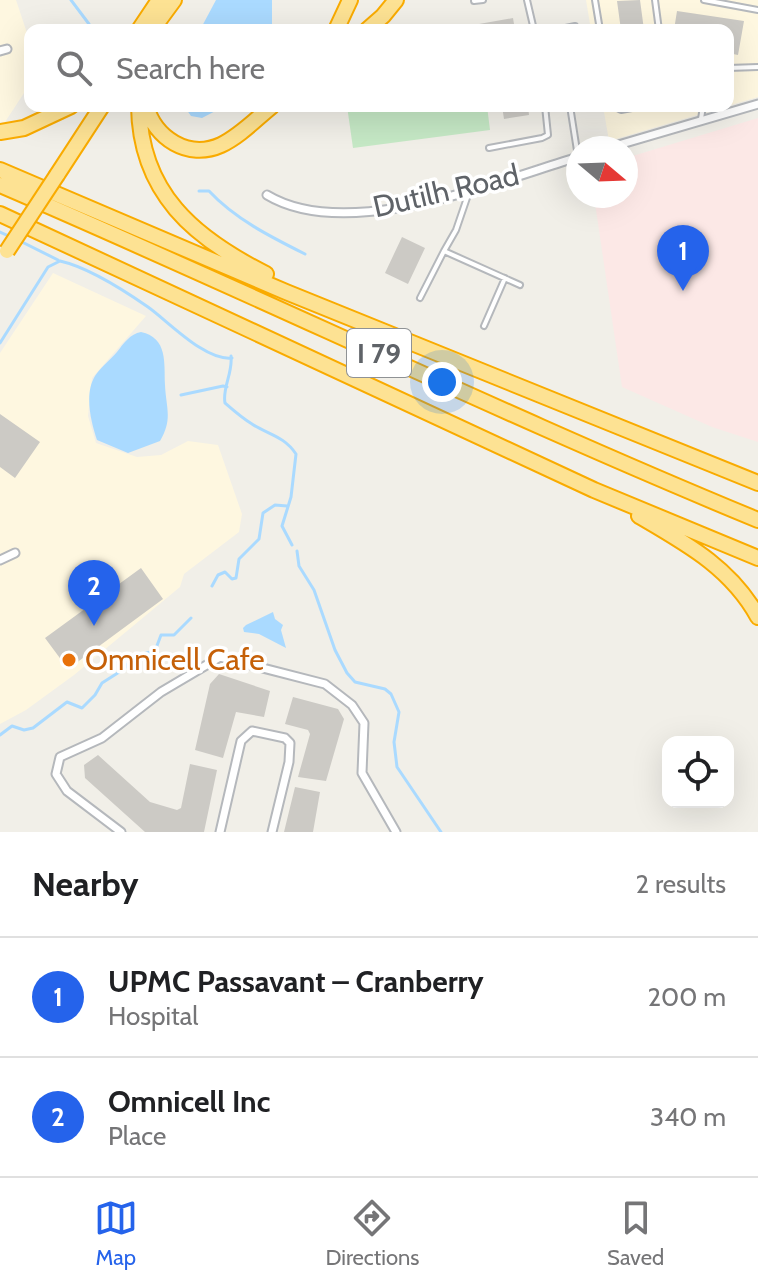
<!DOCTYPE html>
<html lang="en">
<head>
<meta charset="utf-8">
<style>
	body { margin:0; font-family:Cabin,sans-serif; background:#f2f2f2; color:#202124 }
	.controls { position:absolute; right:24px; bottom:24px; display:grid; overflow:hidden; border-radius:16px; box-shadow:0 8px 32px #0002 }
	.controls button { width:72px; height:72px; display:grid; place-items:center; padding:0; border:0; border-bottom:2px solid #e0e0e0; background:#fff; color:#202124; font:40px sans-serif }
	.compass { position:absolute; left:566px; top:136px; width:72px; height:72px; border-radius:50%; background:#fff; box-shadow:0 8px 32px #0002; rotate:109deg }
	.you { position:absolute; left:442px; top:382px; width:28px; height:28px; margin:-20px; border:6px solid #fff; border-radius:50%; background:#1a73e8; box-shadow:0 0 0 12px #1a73e833 }
	.badge { display:grid; place-items:center; width:52px; height:52px; border-radius:50%; background:#2563eb; color:#fff; font-size:26px; font-weight:700 }
	.pin { position:absolute; translate:-50% -66px; filter:drop-shadow(0 2px 4px #0008) }
	.pin::after { content:''; position:absolute; top:42px; width:28px; height:24px; background:inherit; clip-path:polygon(0 0,100% 0,50% 100%) }
	.list { margin:0; padding:0; list-style:none }
	h2 { display:flex; justify-content:space-between; align-items:center; height:104px; margin:0; padding:0 32px; font-size:34px }
	h2 small { font-size:26px; font-weight:400; color:#757577 }
	.list li { display:grid; grid-template-columns:52px 1fr auto; gap:24px; align-items:center; box-sizing:border-box; height:120px; padding:0 32px; border-top:2px solid #e0e0e0 }
	.list b { display:block; font-size:30px; white-space:nowrap }
	.list p { margin:0; font-size:26px; white-space:nowrap; color:#757577 }
	.list em { font-size:26px; font-style:normal; color:#757577 }
	.icon { flex:none; width:44px; height:44px; fill:none; stroke:currentColor; stroke-width:2; stroke-linecap:round; stroke-linejoin:round }
	.map { position:relative; flex:none; width:758px; height:832px; overflow:hidden }
	.search { position:absolute; background:#fff; box-shadow:0 8px 32px #0002; left:24px; right:24px; top:24px; height:88px; display:flex; align-items:center; gap:20px; box-sizing:border-box; padding:0 28px; border-radius:16px; color:#757577; font-size:30px }
	.sheet { height:344px; background:#fff }
	nav { display:flex; justify-content:space-around; align-items:center; box-sizing:border-box; height:112px; border-top:2px solid #e0e0e0; background:#fff; font-size:22px; color:#757577 }
	nav a { display:grid; justify-items:center; gap:4px }
	nav .on { color:#2563eb }
	.map>svg:first-child { display:block }
	.commercial { fill:#fef7e0 }
	.medical { fill:#fce8e6 }
	.green { fill:#c5e8c5 }
	.water { fill:#aadaff }
	.lines { fill:none; stroke-linecap:round; stroke-linejoin:round }
	.stream { stroke:#aadaff; stroke-width:3 }
	.building { fill:#cccac5 }
	.lane-casing { stroke:#b5b8bc; stroke-width:8 }
	.street-casing { stroke:#b5b8bc; stroke-width:11 }
	.highway-casing { stroke:#f9ab00; stroke-width:18 }
	.lane { stroke:#fff; stroke-width:4 }
	.street { stroke:#fff; stroke-width:7 }
	.highway { stroke:#fde293; stroke-width:14 }
	.highway-bridge-casing { stroke:#f9ab00; stroke-width:18; stroke-linecap:butt }
	.highway-bridge { stroke:#fde293; stroke-width:14 }
	.food-dot { fill:#e8710a; stroke:#fff; stroke-width:3 }
	.labels { text-anchor:middle; stroke-width:7; stroke-linejoin:round; paint-order:stroke }
	.shield { fill:#fff; stroke:#8f9295; stroke-width:2 }
	.shield-label { font-size:28px; font-weight:bold; fill:#5f6368 }
	.street-label { font-size:30px; fill:#5f6368; stroke:#fff }
	.food-label { font-size:30px; fill:#c56008; stroke:#fff; text-anchor:start }
</style>
</head>
<body>
<div class="map">
<svg width="758" height="832" viewBox="0 0 758 832">
	<rect width="100%" height="100%" fill="#f1efe8"/>
	<path class="commercial" d="M0 0H16L30 42V71L26 90 5 122H0Z
		M586 0H758V97L609 141 603 106H728V30H591Z
		M53 273 146 316 92 378 88 416 96 443 137 457 161 455 188 441 218 445 242 514 239 532 184 574 180 587 74 675 26 710 0 724V353Z"/>
	<path class="medical" d="M758 118V442L712 427 622 387 594 196H626V158Z"/>
	<path class="green" d="M347 106H487L490 130 353 148Z"/>
	<path class="water" d="M216 0H272V30H200Z
		M184 106H225L202 118 191 116Z
		M141 332C168 338 164 363 165 385 166 408 173 419 160 441L128 453 97 440C91 422 84 394 95 376 100 368 110 360 117 352 124 343 130 334 141 332Z
		M273 612 275 619 283 625 281 630 286 648 259 634 244 632 243 628 246 625Z"/>
	<g class="lines">
		<path class="stream" d="M71 0 89 24
			M199 191H209C235 219 271 237 305 254
			M0 232 11 237
			M18 240 58 260
			M0 343 48 267 60 261C87 267 125 291 148 307 169 322 205 361 232 358
			M231 356C233 373 222 388 225 403 233 410 242 418 252 424 269 435 284 436 296 454L291 497 282 526 292 545
			M181 395 223 386 227 387
			M297 551 299 566 314 590 335 650 347 673 355 682 385 689 391 694 399 712 394 742 397 767 441 832
			M212 586 218 575 225 572 232 579 236 578 239 559 259 539 263 513 275 505 287 506
			M0 735 12 726 24 730 33 728 67 702 82 708 95 695 102 683 124 669 134 656 155 651 161 635H174L191 618"/>
	</g>
	<path class="building" d="M640 0 644 30H621L617 1Z
		M677 11 744 21 738 55 728 53V30H674Z
		M513 18 515 30H480L479 24Z
		M502 106H528L529 115 504 119Z
		M402 237 425 248 408 284 385 273Z
		M0 414 40 442 15 478 0 467Z
		M141 568 163 599 68 669 45 638Z
		M219 674 270 691 264 717 236 712 223 758 195 750 210 684Z
		M293 697 338 709 344 719 326 781 298 777 310 734 308 730 285 724Z
		M98 755 150 802 177 810 181 808 190 764 217 770 204 832H145L85 778 84 765Z
		M295 787 320 792 313 832H284Z"/>
	<g class="lines">
		<defs>
			<path id="lane" d="M527 0 534 30
				M595 0 600 30
				M655 0 659 30
				M704 0 758 10
				M474 1 483 0
				M556 30 575 26V30
				M728 68 758 67
				M570 106 578 157
				M613 106 621 110 643 106
				M701 119 703 106
				M489 148 542 138 548 135 545 106
				M469 192 456 230 444 251 520 285
				M420 298 444 251
				M484 326 505 278"/>
			<path id="street" d="M0 51 7 49
				M608 148 758 104
				M267 195C347 243 495 182 578 157
				M0 560 15 553
				M121 832 67 791 56 774 60 757 102 738 161 692 220 657 325 684 352 705 364 723 362 773 396 832
				M220 832 241 741 252 731 285 738 290 743 289 762 272 832"/>
			<path id="highway" d="M139 30 159 0
				M152 30 174 0
				M336 30 350 0
				M367 30 383 16 396 0
				M139 106C140 193 194 238 266 274
				M146 106C155 138 188 160 221 145 240 136 256 119 272 106
				M0 132 24 128 71 106
				M0 170 286 292 758 483
				M57 175 102 106
				M0 185C254 294 503 415 758 520
				M0 214 594 490 758 558
				M639 516C687 544 731 568 758 617"/>
		</defs>
		<use href="#lane" class="lane-casing"/>
		<use href="#street" class="street-casing"/>
		<use href="#highway" class="highway-casing"/>
		<use href="#lane" class="lane"/>
		<use href="#street" class="street"/>
		<use href="#highway" class="highway"/>
		<defs>
			<path id="highway-bridge" d="M7 251 57 175"/>
		</defs>
		<use href="#highway-bridge" class="highway-bridge-casing"/>
		<use href="#highway-bridge" class="highway-bridge"/>
	</g>
	<circle class="food-dot" cx="69" cy="660" r="8"/>
	<g class="labels">
		<rect class="shield" x="347" y="329" width="64" height="48" rx="6"/>
		<g class="shield-label">
			<text x="379" y="363">I 79</text>
		</g>
		<g class="street-label">
			<text transform="translate(446 191) rotate(-13)" y="10">Dutilh Road</text>
		</g>
		<g class="food-label">
			<text x="85" y="670">Omnicell Cafe</text>
		</g>
	</g>
</svg>
<div class="controls">
<button><svg class="icon" aria-label="locate" viewBox="0 0 24 24"><circle cx="12" cy="12" r="6"/><path d="M12 2v4M12 18v4M2 12h4M18 12h4"/></svg></button>
</div>
<svg class="compass" viewBox="-18 -18 36 36"><path d="M0-13l5 13h-10z" fill="#e53935"/><path d="M0 13l5-13h-10z" fill="#757577"/></svg>
<div class="you"></div>
<div class="pin badge" style="left:683px;top:291px">1</div>
<div class="pin badge" style="left:94px;top:626px">2</div>
<div class="search"><svg class="icon" aria-label="search" viewBox="0 0 24 24"><circle cx="10" cy="10" r="6"/><path d="M15 15l6 6"/></svg>Search here</div>
</div>
<section class="sheet">
<h2>Nearby<small>2 results</small></h2>
<ul class="list">
<li><span class="badge">1</span><div><b>UPMC Passavant – Cranberry</b><p>Hospital</p></div><em>200 m</em></li>
<li><span class="badge">2</span><div><b>Omnicell Inc</b><p>Place</p></div><em>340 m</em></li>
</ul>
</section>
<nav>
<a class="on"><svg class="icon" aria-label="map" viewBox="0 0 24 24"><path d="M3 6l6-2 6 2 6-2v14l-6 2-6-2-6 2zM9 4v14M15 6v14"/></svg>Map</a>
<a><svg class="icon" aria-label="directions" viewBox="0 0 24 24"><path d="M12 3l9 9-9 9-9-9zM9 14v-3h6M13 9l2 2-2 2"/></svg>Directions</a>
<a><svg class="icon" aria-label="saved" viewBox="0 0 24 24"><path d="M7 4h10v16l-5-4-5 4z"/></svg>Saved</a>
</nav>
</body>
</html>
